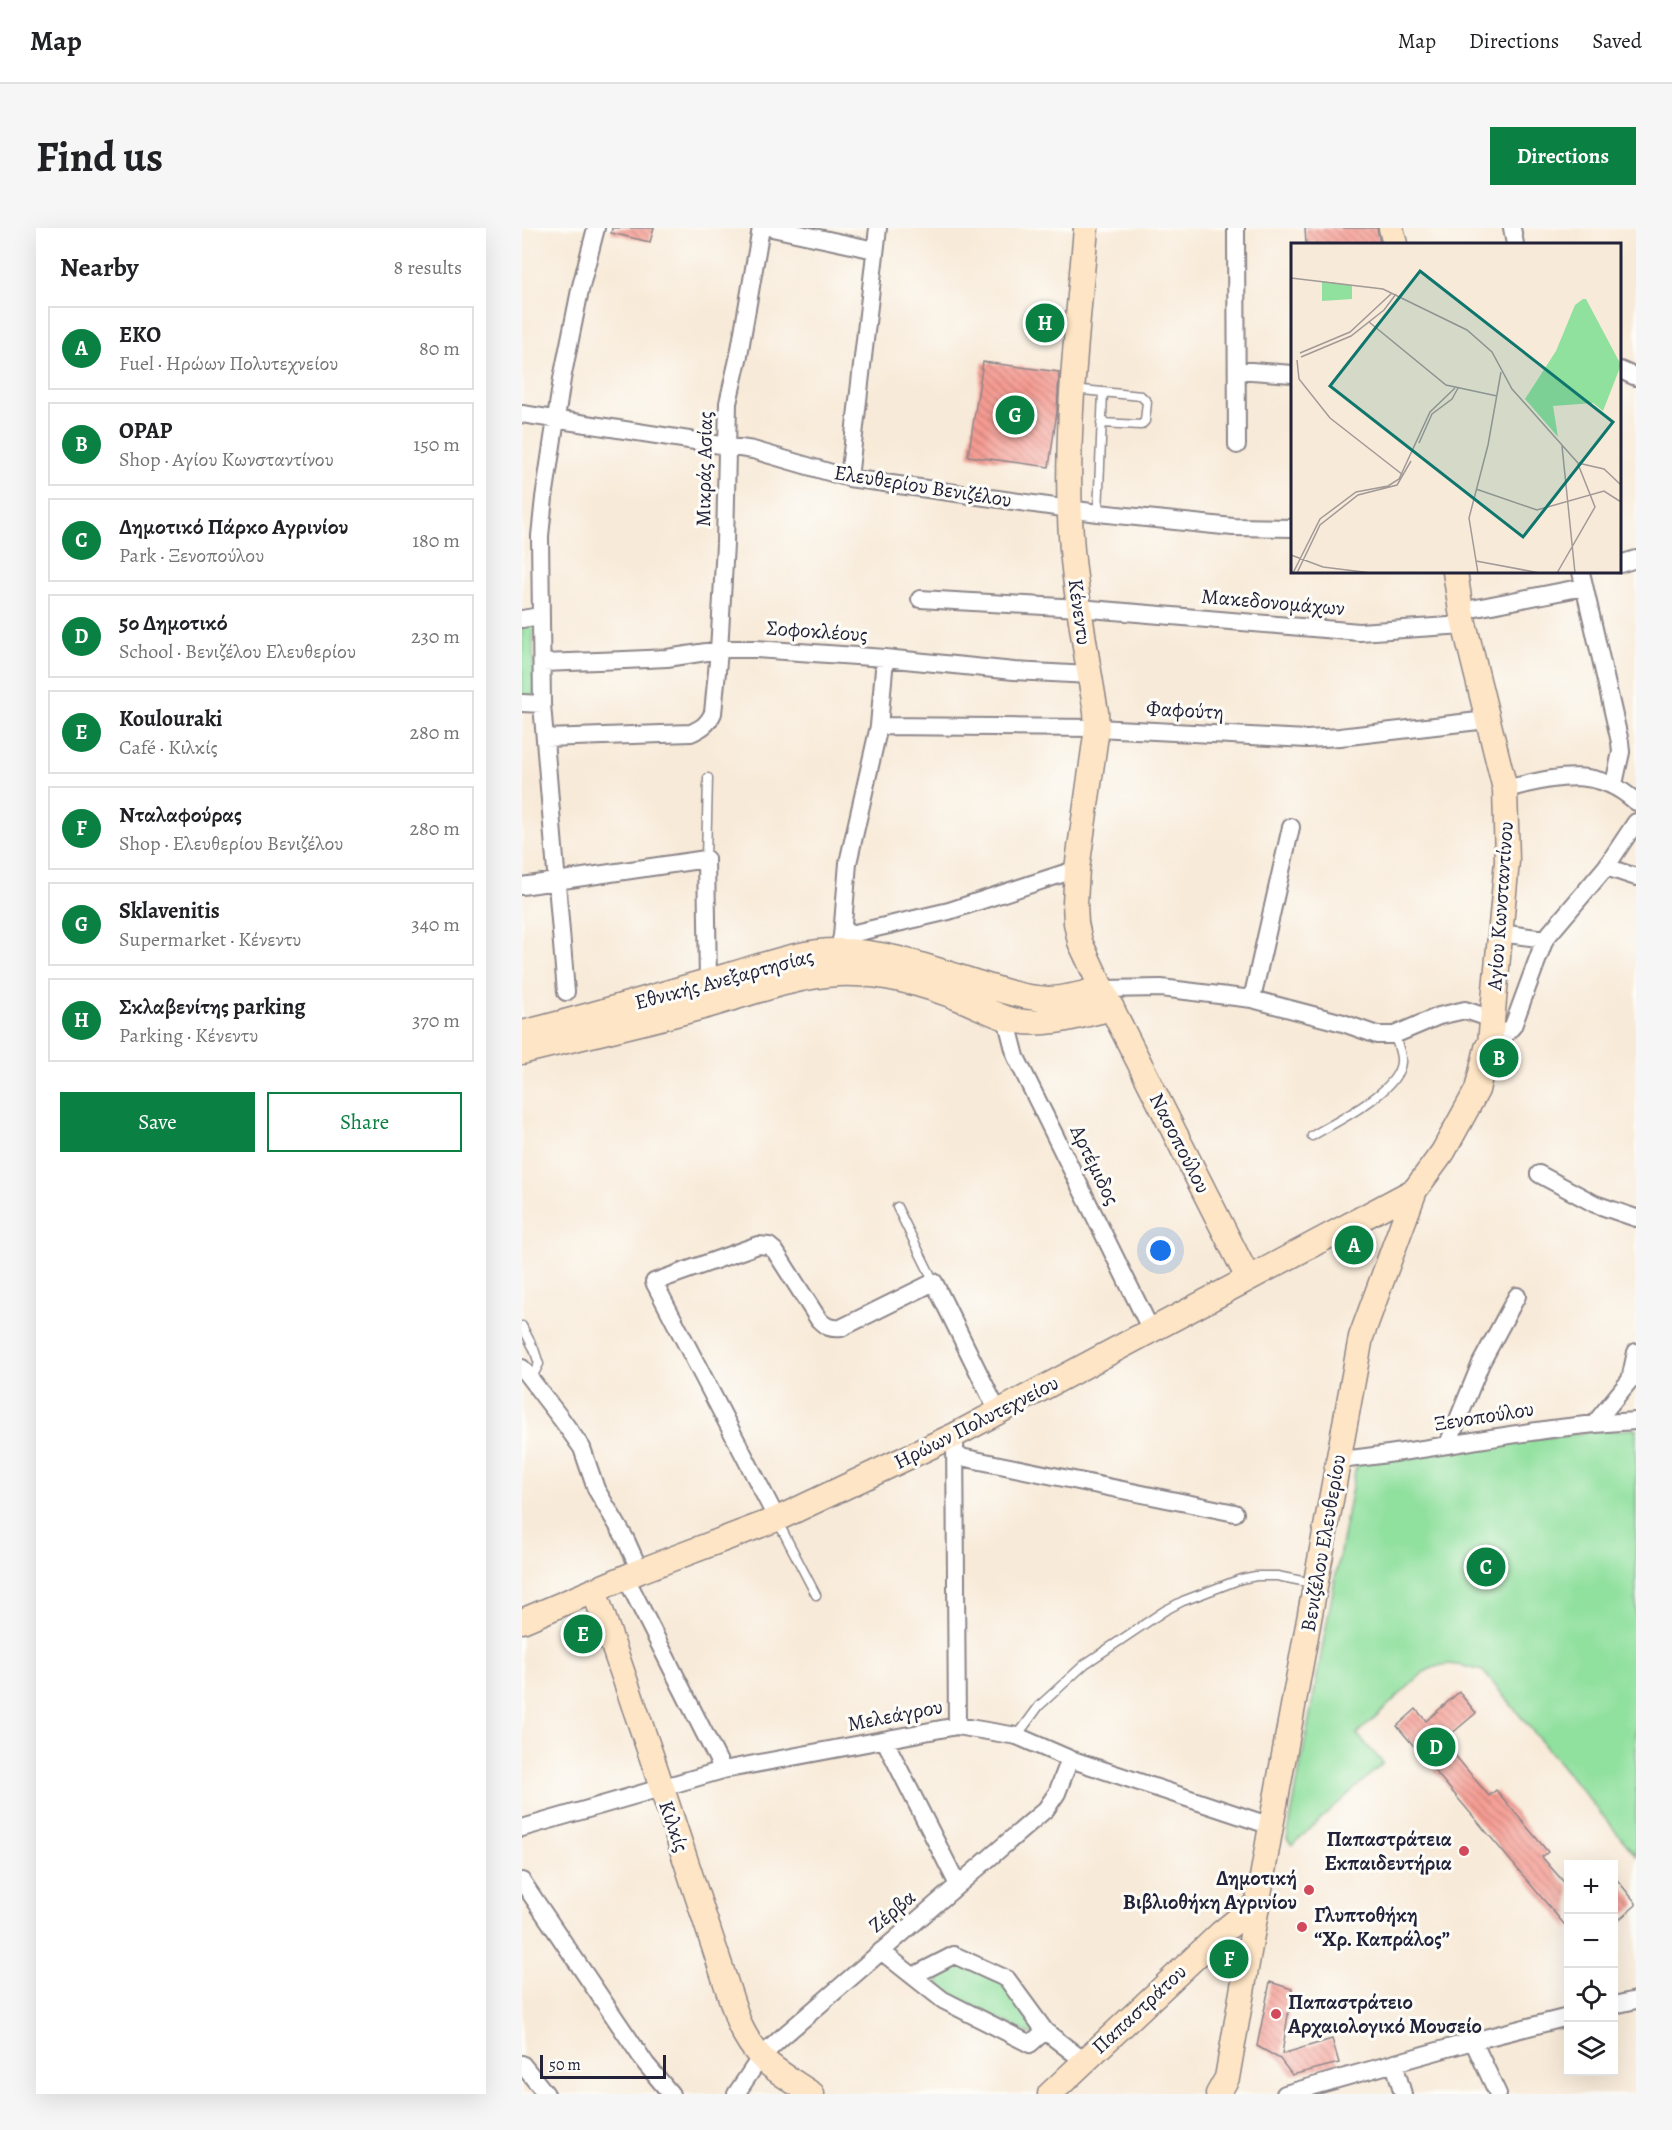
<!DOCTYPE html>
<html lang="en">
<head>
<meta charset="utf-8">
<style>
	body { margin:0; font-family:Alegreya,serif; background:#f6f6f6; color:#202124 }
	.controls { position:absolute; right:18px; bottom:18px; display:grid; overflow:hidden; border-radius:0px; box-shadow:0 6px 24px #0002 }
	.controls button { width:54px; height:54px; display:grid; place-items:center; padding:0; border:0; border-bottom:2px solid #e0e0e0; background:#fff; color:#202124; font:30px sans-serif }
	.scale { position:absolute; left:18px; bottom:15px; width:126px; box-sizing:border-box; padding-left:6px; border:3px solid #22223b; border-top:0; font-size:16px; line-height:21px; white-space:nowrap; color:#22223b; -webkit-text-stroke:4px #fdfcf7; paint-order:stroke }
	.you { position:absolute; left:639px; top:1023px; width:21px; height:21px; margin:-15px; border:4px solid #fff; border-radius:50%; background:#1a73e8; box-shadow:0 0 0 9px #1a73e833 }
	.badge { display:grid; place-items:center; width:39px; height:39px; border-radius:50%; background:#0b8043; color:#fff; font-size:20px; font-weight:700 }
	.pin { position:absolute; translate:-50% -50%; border:3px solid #fff; box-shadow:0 2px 6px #0006 }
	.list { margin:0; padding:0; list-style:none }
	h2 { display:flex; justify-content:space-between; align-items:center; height:78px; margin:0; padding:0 24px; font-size:26px }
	h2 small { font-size:20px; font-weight:400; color:#757577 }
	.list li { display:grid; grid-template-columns:39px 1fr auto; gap:18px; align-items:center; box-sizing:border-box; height:84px; margin:0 12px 12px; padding:0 12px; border:2px solid #e0e0e0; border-radius:0px }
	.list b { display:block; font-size:22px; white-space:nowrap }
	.list p { margin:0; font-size:20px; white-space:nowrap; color:#757577 }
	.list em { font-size:20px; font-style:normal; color:#757577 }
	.actions { display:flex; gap:12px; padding:18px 24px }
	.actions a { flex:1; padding:14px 0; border:2px solid #0b8043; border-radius:0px; text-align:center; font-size:21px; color:#0b8043 }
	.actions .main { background:#0b8043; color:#fff }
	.icon { flex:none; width:33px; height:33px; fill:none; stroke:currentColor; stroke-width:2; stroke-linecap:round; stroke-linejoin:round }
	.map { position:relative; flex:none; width:1114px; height:1866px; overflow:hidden; border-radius:0px }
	header { display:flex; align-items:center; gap:36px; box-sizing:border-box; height:84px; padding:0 30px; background:#fff; border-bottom:2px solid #e0e0e0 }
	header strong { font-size:28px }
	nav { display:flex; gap:33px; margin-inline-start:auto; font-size:21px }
	.intro { display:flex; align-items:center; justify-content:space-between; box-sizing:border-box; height:144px; padding:0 36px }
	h1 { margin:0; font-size:42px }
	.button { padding:15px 27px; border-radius:0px; background:#0b8043; color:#fff; font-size:21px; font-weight:700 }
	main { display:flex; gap:36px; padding:0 36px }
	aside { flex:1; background:#fff; border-radius:0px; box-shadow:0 6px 24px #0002 }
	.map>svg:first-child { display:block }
	.green { fill:#90e09e; stroke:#59816c; stroke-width:1.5 }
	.building { fill:url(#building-back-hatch) }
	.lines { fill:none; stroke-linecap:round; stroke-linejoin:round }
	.lane-casing { stroke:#8d868a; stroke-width:11 }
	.street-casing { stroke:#8d868a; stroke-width:20 }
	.secondary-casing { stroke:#8d868a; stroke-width:27 }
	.lane { stroke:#fff; stroke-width:8 }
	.street { stroke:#fff; stroke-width:16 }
	.secondary { stroke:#fee5c5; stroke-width:24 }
	.poi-dot { fill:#d1495b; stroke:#fdfcf7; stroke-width:2 }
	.labels { text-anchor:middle; stroke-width:6; stroke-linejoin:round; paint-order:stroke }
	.street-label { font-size:21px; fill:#22223b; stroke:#fdfcf7 }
	.poi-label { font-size:21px; font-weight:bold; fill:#22223b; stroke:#fdfcf7; text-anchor:end }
	.inset-road { fill:none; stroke:#a29a99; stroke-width:1.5 }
	.view { fill:#0f766e; fill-opacity:0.15; stroke:#0f766e; stroke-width:3 }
	.inset-edge { fill:none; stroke:#22223b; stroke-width:3 }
</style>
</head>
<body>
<header>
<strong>Map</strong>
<nav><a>Map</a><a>Directions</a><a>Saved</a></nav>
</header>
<div class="intro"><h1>Find us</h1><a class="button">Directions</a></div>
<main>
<aside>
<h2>Nearby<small>8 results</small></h2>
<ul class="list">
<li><span class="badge">A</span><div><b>EKO</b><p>Fuel · Ηρώων Πολυτεχνείου</p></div><em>80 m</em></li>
<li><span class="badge">B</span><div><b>OPAP</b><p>Shop · Αγίου Κωνσταντίνου</p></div><em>150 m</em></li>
<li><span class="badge">C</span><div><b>Δημοτικό Πάρκο Αγρινίου</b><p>Park · Ξενοπούλου</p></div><em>180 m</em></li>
<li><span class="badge">D</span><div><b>5ο Δημοτικό</b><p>School · Βενιζέλου Ελευθερίου</p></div><em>230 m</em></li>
<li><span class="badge">E</span><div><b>Koulouraki</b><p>Café · Κιλκίς</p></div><em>280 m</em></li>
<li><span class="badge">F</span><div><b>Νταλαφούρας</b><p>Shop · Ελευθερίου Βενιζέλου</p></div><em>280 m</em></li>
<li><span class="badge">G</span><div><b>Sklavenitis</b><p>Supermarket · Κένεντυ</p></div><em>340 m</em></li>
<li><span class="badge">H</span><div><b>Σκλαβενίτης parking</b><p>Parking · Κένεντυ</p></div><em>370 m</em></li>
</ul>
<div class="actions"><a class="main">Save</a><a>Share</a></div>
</aside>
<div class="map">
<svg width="1114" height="1866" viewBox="0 0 1114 1866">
	<defs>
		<pattern id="building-back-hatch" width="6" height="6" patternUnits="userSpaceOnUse" patternTransform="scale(1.5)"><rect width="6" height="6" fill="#f59b92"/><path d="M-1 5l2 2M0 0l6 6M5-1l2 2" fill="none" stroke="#c67e78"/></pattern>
	</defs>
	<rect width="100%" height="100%" fill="#fdfcf7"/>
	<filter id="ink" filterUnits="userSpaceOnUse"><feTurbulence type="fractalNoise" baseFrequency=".0167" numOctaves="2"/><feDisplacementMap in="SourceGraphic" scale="12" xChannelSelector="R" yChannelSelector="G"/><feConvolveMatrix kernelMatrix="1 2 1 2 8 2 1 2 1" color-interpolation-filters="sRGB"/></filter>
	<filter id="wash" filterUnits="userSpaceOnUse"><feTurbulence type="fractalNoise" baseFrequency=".008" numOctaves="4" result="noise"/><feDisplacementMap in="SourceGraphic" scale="24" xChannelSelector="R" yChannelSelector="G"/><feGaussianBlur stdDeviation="1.35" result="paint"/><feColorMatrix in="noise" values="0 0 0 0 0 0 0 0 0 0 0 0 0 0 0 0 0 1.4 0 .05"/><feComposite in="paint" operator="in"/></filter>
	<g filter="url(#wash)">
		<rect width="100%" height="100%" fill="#f8ead8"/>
		<path class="green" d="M11 396 12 468 0 469V398Z
			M1114 1201V1628L961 1443C935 1437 927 1431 902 1444L835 1506 861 1535 770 1617 765 1611 833 1243 837 1233 1075 1203Z
			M433 1734 480 1755 515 1805 511 1808 421 1763 412 1744Z"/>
		<g id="blocks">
			<path class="building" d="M90 0H132L128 14 89 5Z
				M783 0H855L858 16H784Z
				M461 134 537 144 535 183 527 239 446 228Z
				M937 1464 954 1485 921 1513 967 1568 974 1562 1026 1624 1020 1629 1047 1660V1702L875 1498 894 1481 904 1493Z
				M1092 1648 1114 1675V1677L1092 1696Z
				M748 1754 770 1761 760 1826 810 1811 817 1835 770 1847 758 1831 735 1818Z"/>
		</g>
	</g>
	<g filter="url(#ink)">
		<use href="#blocks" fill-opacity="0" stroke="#8d868a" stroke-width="1.5"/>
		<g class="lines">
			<defs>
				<path id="lane" d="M551 161 619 168 625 174 623 193 619 197 579 195
					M576 285 581 164
					M184 631 186 550
					M790 908C813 894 877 864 879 834 880 825 875 815 872 807
					M375 979 412 1054
					M0 1098 12 1121 17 1136 9 1151
					M256 1294 294 1367
					M495 1508 517 1478 563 1436 642 1383 661 1373 719 1351 734 1348H755L790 1355"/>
				<path id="street" d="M250 0 353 22
					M714 0 715 217
					M990 0 993 16
					M715 142 771 146
					M1098 142 1114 149
					M0 186 231 222 327 250 576 285 711 299 771 300
					M327 250 356 0
					M1098 336 1114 331
					M1059 344 1098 514 1099 524 1092 556
					M398 371 557 380 837 404 942 397
					M939 383 1062 359
					M0 391 18 388
					M20 435 103 432 145 430 204 421H234L363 430 492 443 568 447
					M0 475 20 476
					M357 498 575 500 785 511 818 509 965 492
					M23 510 169 505C180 500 186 496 191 485L197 423 203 316 206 175 217 127 239 0
					M983 561C1032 550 1073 536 1114 574
					M1084 639 1114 649
					M0 658 184 631 186 753
					M978 705 1023 711
					M320 708 427 683 555 641
					M316 723 320 708 326 635 357 498 363 430
					M580 761 639 760 730 771 821 795 855 807H872L917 788 943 782 970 791
					M44 764 20 476 18 308 22 270 40 151 58 62 74 0
					M730 771 769 599
					M484 790 494 829 629 1102
					M968 815 982 808 991 798 1023 711 1084 639 1114 594
					M1017 946 1073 976 1114 990
					M0 1140 40 1192 60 1220 74 1261 103 1310 118 1343
					M1108 1152 1114 1124
					M1073 1195 1108 1152 1114 1149
					M433 1207 435 1498
					M926 1216 959 1135 995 1068
					M434 1228 713 1285
					M817 1232C916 1222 1014 1198 1114 1193
					M255 1291 132 1054 236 1017 247 1018 253 1023 297 1092C304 1099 309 1101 319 1100L412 1054 476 1184
					M104 1350 201 1542
					M363 1513 436 1657
					M0 1600 201 1542 435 1498 495 1508 548 1531 749 1598
					M0 1653 124 1836 149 1866
					M359 1723 421 1772 508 1816 523 1803
					M391 1748 432 1727 485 1751 523 1803 562 1833
					M1092 1777 1114 1772
					M951 1813 976 1866
					M872 1835 881 1866
					M0 1836 24 1866
					M214 1866 238 1830 259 1810 524 1581 535 1565 548 1531
					M763 1866 951 1813 1046 1789"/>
				<path id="secondary" d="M564 0C555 107 541 215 550 322 555 377 565 431 574 484L575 500 555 641 553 675 554 695 558 714 580 761 726 1050
					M869 0 873 16
					M0 805C71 788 140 765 211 746 245 736 282 722 318 723 366 723 413 742 459 756 481 763 503 770 526 771 544 771 562 765 580 761
					M0 824C60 809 121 795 181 779 225 767 271 748 317 746 360 744 402 756 441 772 459 779 477 790 496 793 526 799 560 787 590 780
					M72 1362 130 1530 217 1795C234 1834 256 1843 290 1866
					M0 1393 118 1343 255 1291 433 1207 893 962
					M528 1866 699 1705 736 1675
					M696 1866 705 1850 749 1598 839 1109 893 962 921 924 955 862 965 820 968 815 985 633 983 561 939 383 933 344"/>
			</defs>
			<use href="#lane" class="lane-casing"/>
			<use href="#street" class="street-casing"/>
			<use href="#secondary" class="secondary-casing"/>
			<use href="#lane" class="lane"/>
			<use href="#street" class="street"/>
			<use href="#secondary" class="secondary"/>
		</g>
	</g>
	<g class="poi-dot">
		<circle cx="942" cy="1623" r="6"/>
		<circle cx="787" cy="1662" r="6"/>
		<circle cx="780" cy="1699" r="6"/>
		<circle cx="754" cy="1786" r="6"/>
	</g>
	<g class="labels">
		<g class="street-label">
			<text transform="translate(182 241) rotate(-89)" y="7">Μικράς Ασίας</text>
			<text transform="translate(401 258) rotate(9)" y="7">Ελευθερίου Βενιζέλου</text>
			<text transform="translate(751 374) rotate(5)" y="7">Μακεδονομάχων</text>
			<text transform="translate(558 384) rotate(82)" y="7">Κένεντυ</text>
			<text transform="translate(295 403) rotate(4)" y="7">Σοφοκλέους</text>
			<text transform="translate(663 482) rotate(3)" y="7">Φαφούτη</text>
			<text transform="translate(978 678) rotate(-86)" y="7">Αγίου Κωνσταντίνου</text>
			<text transform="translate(202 751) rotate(-15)" y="7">Εθνικής Ανεξαρτησίας</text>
			<text transform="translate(658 915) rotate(63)" y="7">Νασοπούλου</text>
			<text transform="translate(573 937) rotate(64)" y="7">Αρτέμιδος</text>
			<text transform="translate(962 1188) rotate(-9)" y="7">Ξενοπούλου</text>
			<text transform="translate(454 1194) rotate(-27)" y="7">Ηρώων Πολυτεχνείου</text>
			<text transform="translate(801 1315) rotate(-80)" y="7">Βενιζέλου Ελευθερίου</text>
			<text transform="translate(373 1487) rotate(-11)" y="7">Μελεάγρου</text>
			<text transform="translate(152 1598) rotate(71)" y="7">Κιλκίς</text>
			<text transform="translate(370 1683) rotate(-40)" y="7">Ζέρβα</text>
			<text transform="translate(617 1781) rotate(-43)" y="7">Παπαστράτου</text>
		</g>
		<g class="poi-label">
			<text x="930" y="1618">Παπαστράτεια<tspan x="930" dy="24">Εκπαιδευτήρια</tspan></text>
			<text x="775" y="1657">Δημοτική<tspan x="775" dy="24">Βιβλιοθήκη Αγρινίου</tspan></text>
			<text x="792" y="1694" text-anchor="start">Γλυπτοθήκη<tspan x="792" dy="24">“Χρ. Καπράλος”</tspan></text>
			<text x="766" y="1781" text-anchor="start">Παπαστράτειο<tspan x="766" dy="24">Αρχαιολογικό Μουσείο</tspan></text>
		</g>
	</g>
	<g transform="translate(769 15)">
		<rect width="330" height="330" fill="#f8ead8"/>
		<path d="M31 38 61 42V56L31 58ZM292 56H295L330 122 312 168 302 160 262 163 267 194 234 156 265 108 284 62Z" fill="#90e09e"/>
		<path class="inset-road" d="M0 35 92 46 176 87 201 109 221 146 287 220 313 226 330 242M78 79 155 142 206 153M9 110 59 89 101 50M10 114 60 93 93 67 105 51M6 117 8 136 39 175 112 232M128 200 141 171 161 156 167 145M271 203 284 330M185 246 246 267 313 248 330 259M0 312 32 324 80 330M185 318 249 330M2 330 29 276 65 249 97 243 108 236 139 169 164 145M6 330 29 282 67 252 106 242 120 218M187 330 178 275 197 202 210 129M266 330 304 264 287 221"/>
		<path class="view" d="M129 28 322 179 232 294 39 143Z"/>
		<rect width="330" height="330" class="inset-edge"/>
	</g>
</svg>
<div class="controls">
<button>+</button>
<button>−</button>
<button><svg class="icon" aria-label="locate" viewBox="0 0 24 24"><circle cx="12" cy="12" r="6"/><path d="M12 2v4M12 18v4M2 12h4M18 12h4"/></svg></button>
<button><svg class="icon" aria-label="layers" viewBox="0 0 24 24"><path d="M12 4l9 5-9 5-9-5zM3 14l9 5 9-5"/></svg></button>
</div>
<div class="scale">50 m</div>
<div class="you"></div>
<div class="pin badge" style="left:832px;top:1017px">A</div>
<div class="pin badge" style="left:977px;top:830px">B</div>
<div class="pin badge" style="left:964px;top:1339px">C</div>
<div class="pin badge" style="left:914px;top:1519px">D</div>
<div class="pin badge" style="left:61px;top:1406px">E</div>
<div class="pin badge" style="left:707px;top:1731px">F</div>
<div class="pin badge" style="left:493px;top:187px">G</div>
<div class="pin badge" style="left:523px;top:95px">H</div>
</div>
</main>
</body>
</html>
